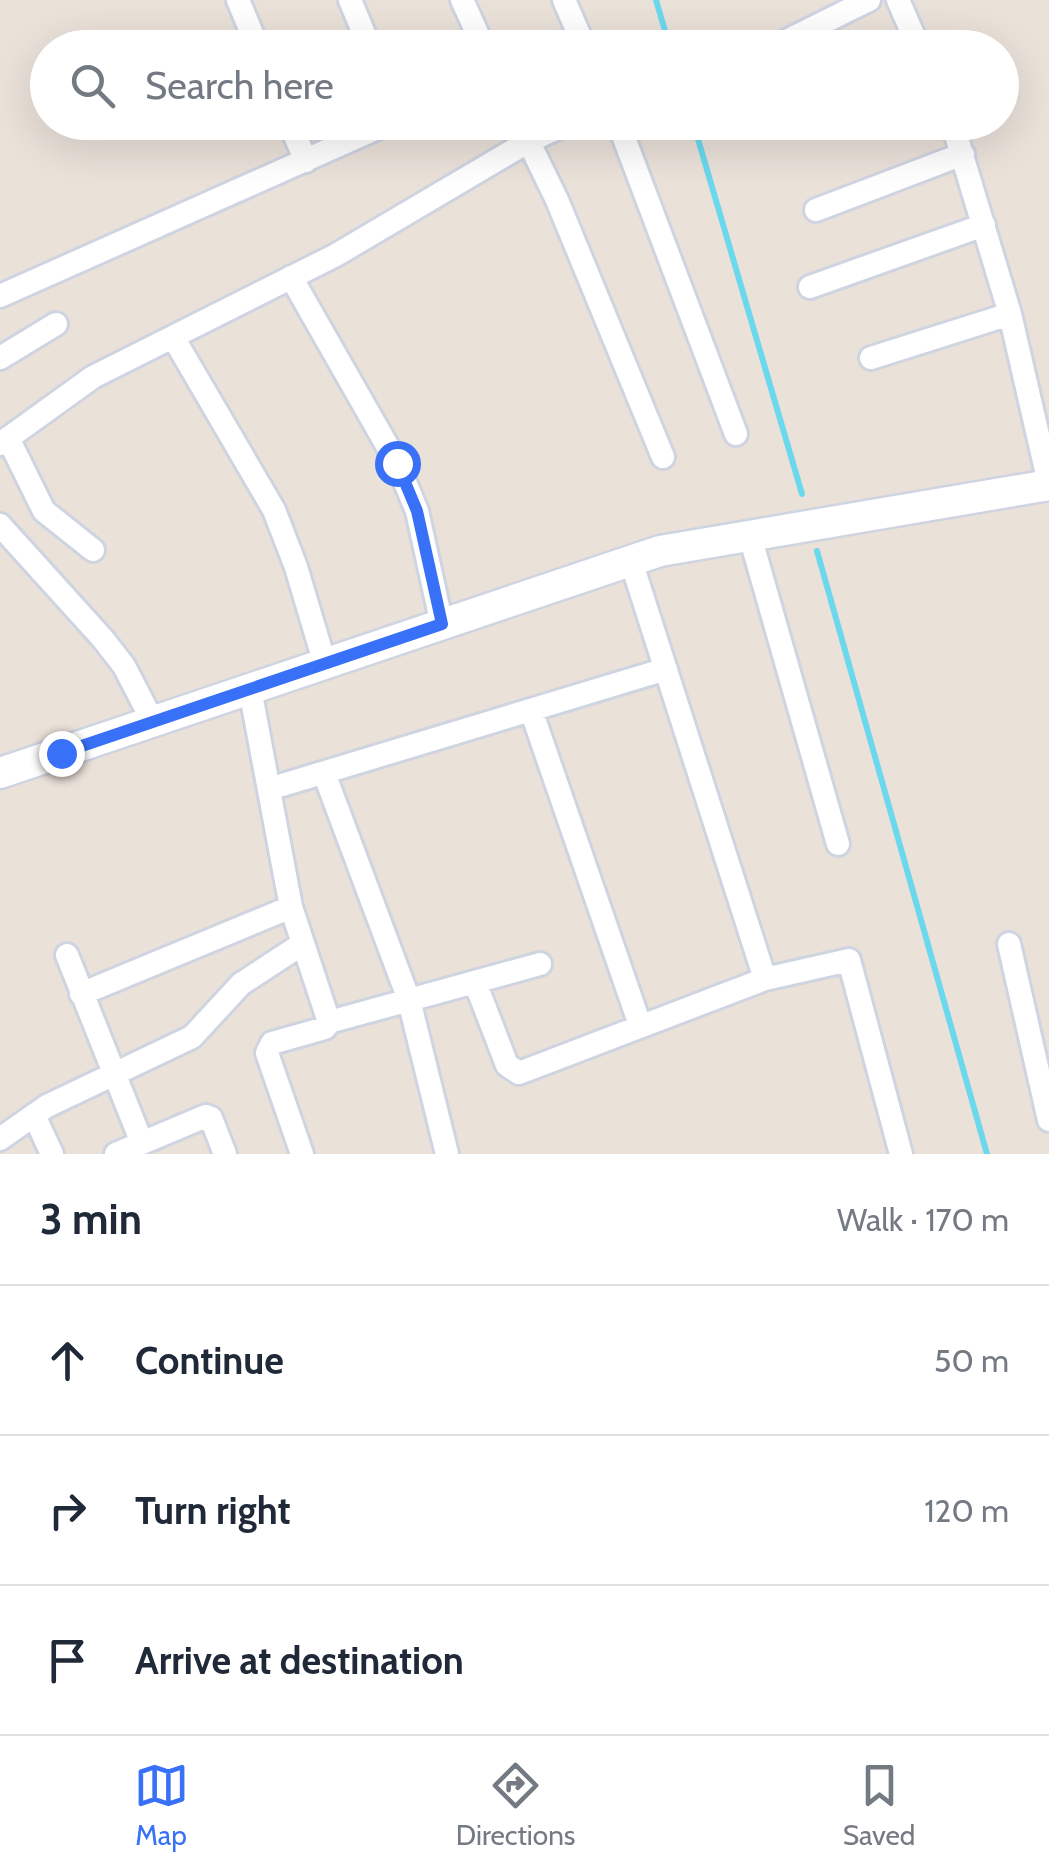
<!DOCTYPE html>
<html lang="en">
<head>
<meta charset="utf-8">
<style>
	body { margin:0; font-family:Cabin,sans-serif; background:#f2f2f3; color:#1f2937 }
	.stop { position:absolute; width:30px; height:30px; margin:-22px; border:8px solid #3970f8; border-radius:50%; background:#fff }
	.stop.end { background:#3970f8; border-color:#fff; box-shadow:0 2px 10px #0008 }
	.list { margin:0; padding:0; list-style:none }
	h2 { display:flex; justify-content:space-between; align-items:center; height:130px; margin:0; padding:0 40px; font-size:42px }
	h2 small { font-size:32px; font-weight:400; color:#747a83 }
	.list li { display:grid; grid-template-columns:65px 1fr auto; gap:30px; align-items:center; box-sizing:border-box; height:150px; padding:0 40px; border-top:2px solid #e0e1e3 }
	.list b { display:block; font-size:38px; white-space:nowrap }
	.list em { font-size:32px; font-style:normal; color:#747a83 }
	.icon { flex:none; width:55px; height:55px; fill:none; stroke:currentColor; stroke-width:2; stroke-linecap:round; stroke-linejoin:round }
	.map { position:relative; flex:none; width:1049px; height:1154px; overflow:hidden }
	.search { position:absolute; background:#fff; box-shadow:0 10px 40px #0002; left:30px; right:30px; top:30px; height:110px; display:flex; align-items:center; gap:25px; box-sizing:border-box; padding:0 35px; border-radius:55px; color:#747a83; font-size:38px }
	.sheet { height:580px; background:#fff }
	nav { display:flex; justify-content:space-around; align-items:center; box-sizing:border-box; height:140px; border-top:2px solid #e0e1e3; background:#fff; font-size:28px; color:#747a83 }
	nav a { display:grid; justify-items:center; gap:5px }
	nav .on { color:#3970f8 }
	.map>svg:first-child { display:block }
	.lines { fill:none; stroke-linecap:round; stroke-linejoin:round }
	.stream { stroke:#6cd8ed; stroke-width:6 }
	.street-casing { stroke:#cfd4e1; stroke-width:28 }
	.secondary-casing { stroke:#cfd4e1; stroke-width:35 }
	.street { stroke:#fff; stroke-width:22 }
	.secondary { stroke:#fff; stroke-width:30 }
	.route { stroke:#3970f8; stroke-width:12 }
</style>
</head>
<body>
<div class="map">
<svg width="1049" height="1154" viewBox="0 0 1049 1154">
	<rect width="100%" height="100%" fill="#eae1d9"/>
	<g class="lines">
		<path class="stream" d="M656 0 670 48
			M693 122 802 494
			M817 551 987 1154"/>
		<defs>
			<path id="street" d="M238 0 258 48
				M350 0 370 48
				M462 0 484 48
				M564 0 585 48
				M898 0 919 48
				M554 48 579 35
				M772 48 869 0
				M289 122 306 161
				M519 122 557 200 663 457
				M618 122 736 434
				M952 122 1010 314 1049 483
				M816 210 963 154
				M291 277 397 463 417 511 442 625
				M810 287 984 225
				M0 296 391 122
				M173 337 274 510 296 567 325 664
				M0 358 56 324
				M871 358 1010 314
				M8 438 44 511 93 550
				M0 444 93 377 336 255 529 141 571 122
				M0 525 103 639 124 666 153 722
				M750 536 838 844
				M631 561 765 979
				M250 689 291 907 329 1022 325 1028 272 1043 267 1053 302 1154
				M531 710 640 1025
				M324 773 409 1000 447 1154
				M269 789 666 669
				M1009 944 1049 1120
				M67 955 142 1143
				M475 982 507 1065 519 1073 765 979 849 960 901 1154
				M81 994 291 907
				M329 1022 540 964
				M34 1115 52 1154
				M0 1139 47 1106 192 1037 241 984 302 944
				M116 1154 206 1116 211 1118 225 1154"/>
			<path id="secondary" d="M0 773 660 551 1049 485"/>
		</defs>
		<use href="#street" class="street-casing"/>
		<use href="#secondary" class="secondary-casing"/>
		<use href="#street" class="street"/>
		<use href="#secondary" class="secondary"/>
	</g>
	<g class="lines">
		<path class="route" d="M61 753 442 624 417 511 397 463"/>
	</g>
</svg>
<div class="stop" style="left:397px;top:463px"></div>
<div class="stop end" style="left:61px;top:753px"></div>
<div class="search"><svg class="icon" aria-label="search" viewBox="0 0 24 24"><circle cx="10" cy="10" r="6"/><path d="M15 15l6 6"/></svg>Search here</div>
</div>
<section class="sheet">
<h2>3 min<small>Walk · 170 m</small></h2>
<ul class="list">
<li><svg class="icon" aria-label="ahead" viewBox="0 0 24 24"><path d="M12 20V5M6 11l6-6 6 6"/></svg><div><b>Continue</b></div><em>50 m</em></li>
<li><svg class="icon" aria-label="right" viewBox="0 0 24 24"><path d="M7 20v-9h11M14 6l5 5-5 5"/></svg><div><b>Turn right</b></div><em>120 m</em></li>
<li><svg class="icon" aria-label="arrive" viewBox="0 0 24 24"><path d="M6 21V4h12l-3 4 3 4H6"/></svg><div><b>Arrive at destination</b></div></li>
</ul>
</section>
<nav>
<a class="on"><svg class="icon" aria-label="map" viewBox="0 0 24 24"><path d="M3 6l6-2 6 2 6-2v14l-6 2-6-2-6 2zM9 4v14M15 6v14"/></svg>Map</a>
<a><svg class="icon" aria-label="directions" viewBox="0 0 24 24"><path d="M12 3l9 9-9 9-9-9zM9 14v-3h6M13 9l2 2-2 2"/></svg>Directions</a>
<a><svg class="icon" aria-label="saved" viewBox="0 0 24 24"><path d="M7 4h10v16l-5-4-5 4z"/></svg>Saved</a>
</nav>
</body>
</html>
